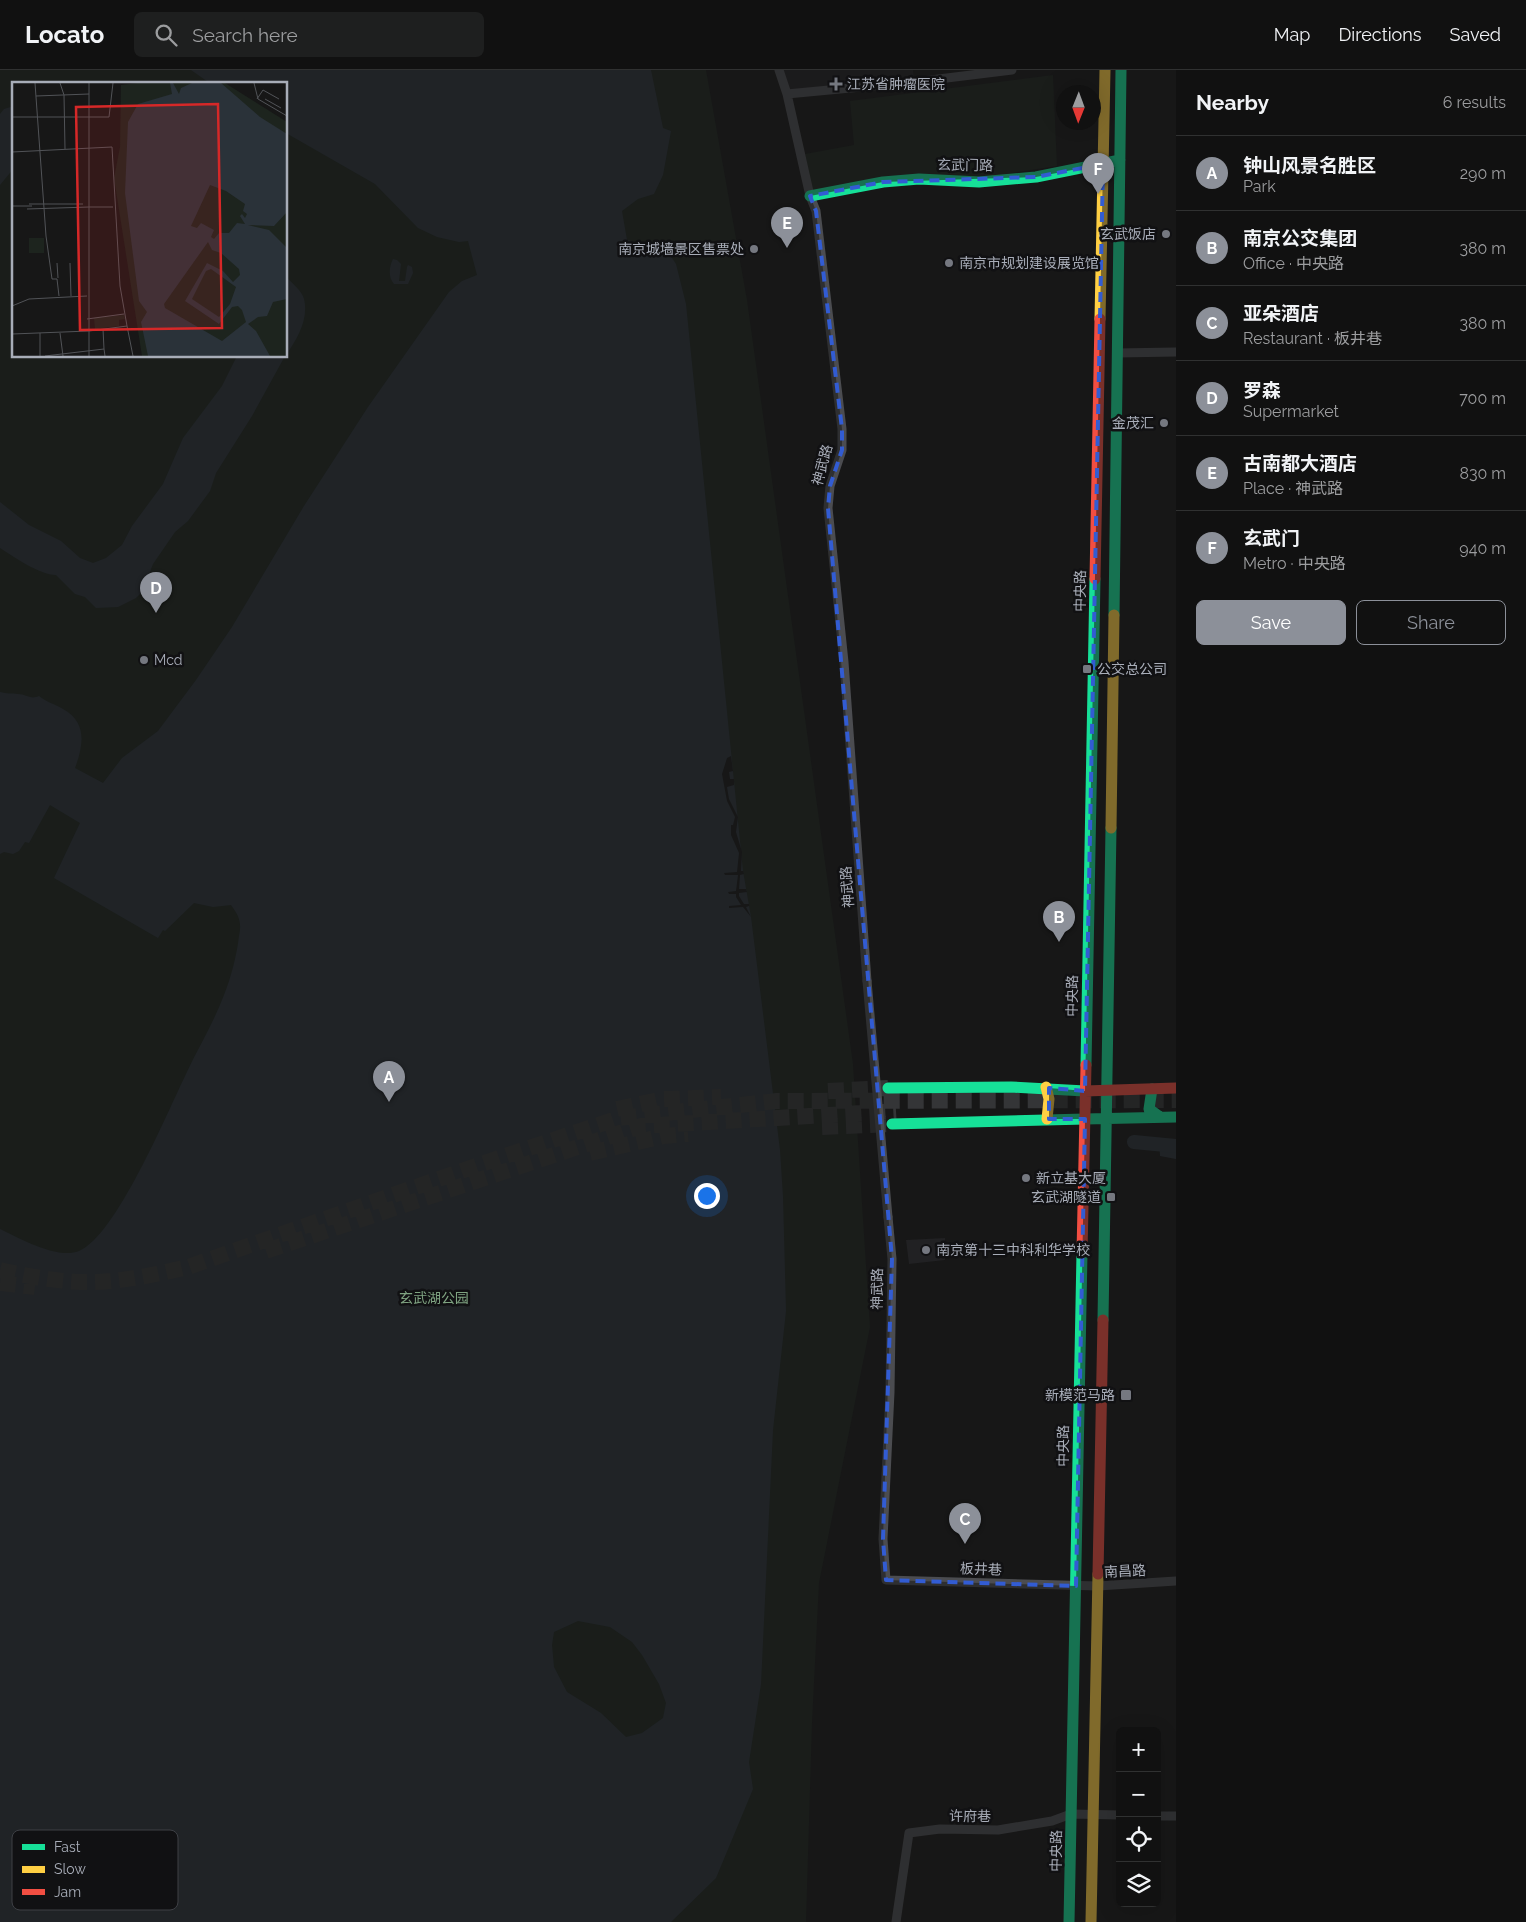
<!DOCTYPE html>
<html lang="en">
<head>
<meta charset="utf-8">
<style>
	body { margin:0; font-family:Raleway,"Noto Sans SC",sans-serif; background:#1e1f1f; color:#f1f3f6 }
	.controls { position:absolute; right:15px; bottom:15px; display:grid; overflow:hidden; border-radius:8px; box-shadow:0 5px 20px #0002 }
	.controls button { width:45px; height:45px; display:grid; place-items:center; padding:0; border:0; border-bottom:1px solid #303131; background:#111; color:#f1f3f6; font:25px sans-serif }
	.compass { position:absolute; left:1056px; top:15px; width:45px; height:45px; border-radius:50%; background:#111; box-shadow:0 5px 20px #0002; rotate:181deg }
	.you { position:absolute; left:706px; top:1125px; width:18px; height:18px; margin:-12px; border:4px solid #fff; border-radius:50%; background:#1a73e8; box-shadow:0 0 0 8px #1a73e833 }
	.badge { display:grid; place-items:center; width:32px; height:32px; border-radius:50%; background:#8c9099; color:#fff; font-size:16px; font-weight:700 }
	.pin { position:absolute; translate:-50% -41px; filter:drop-shadow(0 1px 2px #0008) }
	.pin::after { content:''; position:absolute; top:26px; width:18px; height:15px; background:inherit; clip-path:polygon(0 0,100% 0,50% 100%) }
	.list { margin:0; padding:0; list-style:none }
	h2 { display:flex; justify-content:space-between; align-items:center; height:65px; margin:0; padding:0 20px; font-size:21px }
	h2 small { font-size:16px; font-weight:400; color:#9c9d9f }
	.list li { display:grid; grid-template-columns:32px 1fr auto; gap:15px; align-items:center; box-sizing:border-box; height:75px; padding:0 20px; border-top:1px solid #303131 }
	.list b { display:block; font-size:19px; white-space:nowrap }
	.list p { margin:0; font-size:16px; white-space:nowrap; color:#9c9d9f }
	.list em { font-size:16px; font-style:normal; color:#9c9d9f }
	.actions { display:flex; gap:10px; padding:15px 20px }
	.actions a { flex:1; padding:11px 0; border:1px solid #8c9099; border-radius:8px; text-align:center; font-size:18px; color:#8c9099 }
	.actions .main { background:#8c9099; color:#fff }
	.icon { flex:none; width:28px; height:28px; fill:none; stroke:currentColor; stroke-width:2; stroke-linecap:round; stroke-linejoin:round }
	.map { position:relative; flex:none; width:1176px; height:1852px; overflow:hidden }
	header { display:flex; align-items:center; gap:30px; box-sizing:border-box; height:70px; padding:0 25px; background:#111; border-bottom:1px solid #303131 }
	header strong { font-size:24px }
	nav { display:flex; gap:28px; margin-inline-start:auto; font-size:18px }
	.search { width:350px; height:45px; background:#1e1f1f; display:flex; align-items:center; gap:12px; box-sizing:border-box; padding:0 18px; border-radius:8px; color:#9c9d9f; font-size:19px }
	main { display:flex }
	aside { flex:1; background:#111 }
	.map>svg:first-child { display:block }
	.built { fill:#212123 }
	.green { fill:#1d241e; fill-rule:evenodd }
	.water { fill:#2a3239; fill-rule:evenodd }
	.pier { fill:#171717 }
	.lines { fill:none; stroke-linecap:round; stroke-linejoin:round }
	.river { stroke:#2a3239; stroke-width:14 }
	.highway-tunnel { stroke:#343537; stroke-width:16; stroke-dasharray:16 8; stroke-linecap:butt }
	.street { stroke:#4b4c50; stroke-width:9 }
	.fast { stroke:#16e098; stroke-width:11 }
	.slow { stroke:#ffcf43; stroke-width:11 }
	.jam { stroke:#f24e42; stroke-width:11 }
	.street-bridge { stroke:#4b4c50; stroke-width:9 }
	.marked { fill:none; stroke:#325cd3; stroke-width:4; stroke-dasharray:10 6; stroke-linejoin:round }
	.poi-dot { fill:#757880; stroke:#111113; stroke-width:2 }
	.labels { text-anchor:middle; stroke-width:5; stroke-linejoin:round; paint-order:stroke }
	.poi-label { font-size:14px; fill:#a8adb8; stroke:#111113; text-anchor:start }
	.street-label { font-size:14px; fill:#a8adb8; stroke:#111113 }
	.park-label { font-size:14px; fill:#7fa381; stroke:#111113 }
	.inset-road { fill:none; stroke:#515357; stroke-width:1 }
	.view { fill:#d62828; fill-opacity:0.15; stroke:#d62828; stroke-width:2.5 }
	.inset-edge { fill:none; stroke:#a8adb8; stroke-width:2.5 }
	.key { fill:#111113; stroke:#3e4045; stroke-width:1 }
	.key-label { font-size:14px; fill:#a8adb8 }
</style>
</head>
<body>
<header>
<strong>Locato</strong>
<div class="search"><svg class="icon" aria-label="search" viewBox="0 0 24 24"><circle cx="10" cy="10" r="6"/><path d="M15 15l6 6"/></svg>Search here</div>
<nav><a>Map</a><a>Directions</a><a>Saved</a></nav>
</header>
<main>
<div class="map">
<svg width="1176" height="1852" viewBox="0 0 1176 1852">
	<rect width="100%" height="100%" fill="#171717"/>
	<path class="built" d="M779 0H913L914 12 787 24Z
		M945 1168V1190L909 1194 906 1170Z"/>
	<path class="green" d="M0 0H706L747 230 853 994 870 1257 819 1513 812 1653 806 1852H0ZM14 14H286V286H14Z
		M1053 5 1057 96 986 107 813 120 805 84 854 75 850 31Z"/>
	<path class="water" d="M191 0H651L663 58 671 61 663 105 654 124 638 129 622 141 627 170 651 175 668 182 676 194 686 234 743 801 751 847 780 1080 783 1127 786 1241 773 1360 761 1614 749 1692 753 1719 716 1808 671 1852H0V1159C19 1168 58 1190 79 1181 116 1166 167 1043 186 1004 198 978 214 952 224 925 231 908 237 884 239 866 242 852 239 846 231 835L213 837 194 833 165 861 163 860 158 868 54 808 80 753 50 735 29 773 25 772 19 781 13 784 4 782 0 784V622C7 624 11 623 18 624 26 624 30 630 39 626 46 632 55 634 63 639 88 653 83 676 75 698L103 713 122 688 158 661 196 610 232 557 304 436 368 337 449 222 462 211 477 205 468 171 459 172 437 167 418 158 375 114 286 63V14H211ZM578 1551 610 1557 632 1572 642 1585 659 1614 666 1633 663 1648 642 1663 626 1667 601 1643 567 1622 554 1597 552 1575 554 1562Z
		M14 36V98L0 115V44L4 39Z
		M393 189 397 190 401 194 399 211H405L407 197 408 195 412 197 413 203 408 214H394C388 207 389 197 393 189Z
		M286 207C292 213 302 221 304 229 309 249 297 269 286 285Z
		M237 286H285L252 346 216 403 210 421 188 451 175 462 153 494 142 522 136 528 118 537 96 538 85 527 75 524 56 505C40 505 14 487 0 478V432L29 455 61 471 80 488 93 493 106 488 122 475 132 456 163 414 183 368 222 316Z
		M1159 1070 1176 1071V1089L1160 1086Z"/>
	<path class="pier" d="M731 686 733 701 729 702 730 709H734V715L727 717 729 729 738 747 736 762 742 782 741 801H743L744 804 740 805 739 819H746L747 822 739 823V826L744 834H749V836L746 837 751 847 743 837 729 838V836L741 835 736 827V824H729L728 822 736 821 738 805H725L724 803 737 802 739 783 731 765V755H733L735 747 727 731 722 704 727 688Z"/>
	<g class="lines">
		<path class="river" d="M1134 1072 1176 1076"/>
		<path class="highway-tunnel" d="M828 1021 888 1018
			M617 1039 663 1029 721 1027
			M822 1057 892 1054
			M590 1083 664 1066 688 1064
			M266 1181 641 1056 896 1041
			M0 1200C26 1206 54 1211 80 1212 117 1213 153 1205 188 1197L490 1091 619 1048 777 1031 1176 1030
			M0 1213 35 1217"/>
		<path class="street" d="M779 0 787 24 914 12 1012 0
			M787 24 810 126 816 141 842 359V380L830 416 828 438 844 592 867 911
			M1117 283 1176 282
			M888 1147 892 1189 890 1322 883 1469 886 1510 1098 1516 1176 1511
			M1157 1746H1176
			M896 1852 909 1763 940 1759 998 1760 1052 1751 1071 1744 1120 1745"/>
		<path class="fast" d="M810 126 883 112 919 109 979 112 1036 107 1120 90
			M1114 545 1121 0
			M1086 995 1095 509
			M888 1018 1011 1017 1085 1021
			M1152 1019 1149 1039 1160 1047
			M1085 1049 1176 1047
			M892 1054 1085 1049
			M1103 1250 1111 758
			M1069 1852 1082 1183"/>
		<path class="slow" d="M1100 249 1105 0
			M1111 758 1114 545
			M1046 1017 1049 1029 1047 1049
			M1091 1852 1098 1504"/>
		<path class="jam" d="M1095 509 1100 249
			M1085 1021 1176 1018
			M1082 1183 1086 995
			M1098 1504 1103 1250"/>
		<path class="street-bridge" d="M867 911 888 1147"/>
	</g>
	<path d="M0 0H1176V1852H0ZM1103 94 1085 1021 1049 1018V1049H1085L1076 1516 886 1510 883 1469 892 1189 828 438 830 416 842 380V359L816 141 810 126 883 112 1036 107Z" fill="#171717" fill-opacity=".55" fill-rule="evenodd"/>
	<path class="marked" d="M1103 94 1085 1021 1049 1018V1049H1085L1076 1516 886 1510 883 1469 892 1189 828 438 830 416 842 380V359L816 141 810 126 883 112 1036 107Z"/>
	<g class="poi-dot">
		<path d="M833.5 6.5h5v5h5v5h-5v5h-5v-5h-5v-5h5z"/>
		<circle cx="1166" cy="164" r="5"/>
		<circle cx="754" cy="179" r="5"/>
		<circle cx="949" cy="193" r="5"/>
		<circle cx="1164" cy="353" r="5"/>
		<circle cx="144" cy="590" r="5"/>
		<rect x="1082" y="594" width="10" height="10" rx="2.5"/>
		<circle cx="1026" cy="1108" r="5"/>
		<rect x="1106" y="1122" width="10" height="10" rx="2.5"/>
		<circle cx="926" cy="1180" r="5"/>
		<rect x="1120" y="1319" width="12" height="12" rx="2.5"/>
	</g>
	<g class="labels">
		<g class="poi-label">
			<text x="847" y="19">江苏省肿瘤医院</text>
			<text x="1156" y="169" text-anchor="end">玄武饭店</text>
			<text x="744" y="184" text-anchor="end">南京城墙景区售票处</text>
			<text x="959" y="198">南京市规划建设展览馆</text>
			<text x="1154" y="358" text-anchor="end">金茂汇</text>
			<text x="154" y="595">Mcd</text>
			<text x="1097" y="604">公交总公司</text>
			<text x="1036" y="1113">新立基大厦</text>
			<text x="1101" y="1132" text-anchor="end">玄武湖隧道</text>
			<text x="936" y="1185">南京第十三中科利华学校</text>
			<text x="1115" y="1330" text-anchor="end">新模范马路</text>
		</g>
		<g class="street-label">
			<text transform="translate(965 95) rotate(1)" y="5">玄武门路</text>
			<text transform="translate(822 395) rotate(-75)" y="5">神武路</text>
			<text transform="translate(1080 521) rotate(-89)" y="5">中央路</text>
			<text transform="translate(847 817) rotate(-94)" y="5">神武路</text>
			<text transform="translate(1072 926) rotate(-89)" y="5">中央路</text>
			<text transform="translate(877 1219) rotate(-89)" y="5">神武路</text>
			<text transform="translate(1063 1376) rotate(-89)" y="5">中央路</text>
			<text transform="translate(981 1499) rotate(2)" y="5">板井巷</text>
			<text transform="translate(1125 1501) rotate(-3)" y="5">南昌路</text>
			<text transform="translate(970 1746) rotate(1)" y="5">许府巷</text>
			<text transform="translate(1056 1781) rotate(-89)" y="5">中央路</text>
		</g>
		<g class="park-label">
			<text x="434" y="1233">玄武湖公园</text>
		</g>
	</g>
	<g transform="translate(12 12)">
		<rect width="275" height="275" fill="#171717"/>
		<path d="M125 1H213L275 40V274H130L102 96 108 65 109 3ZM17 156H32V171H17ZM112 233 113 237 107 238V244L83 247 82 236Z" fill="#1d241e"/>
		<path d="M158 1H161L167 12 169 6 180 1H209L248 35 275 52V130L262 144 236 143 257 148 275 166V217L261 220 255 234 246 235 236 242 244 249 258 274H136L129 240 135 230 127 219 113 111 116 40 126 22 160 12ZM198 103 214 109 233 122 231 129 235 132 233 136 230 132 228 134 233 142 225 141 217 151H207L202 157 199 155 202 148 189 141 185 146 179 144ZM196 160 200 168 209 171 227 187 228 193 221 200 211 189 195 181 173 219 207 242 220 225 226 224 230 228 234 240 210 259 153 226 152 222ZM199 187 224 205 218 222 207 235 180 217 194 189Z" fill="#2a3239" fill-rule="evenodd"/>
		<path class="inset-road" d="M23 1 34 154 40 197H45L47 214M48 1 52 13 53 67M242 1 246 17 275 34M24 14 77 12M245 17 251 8 267 17M253 17 269 26M0 35H97L101 1M0 70 100 65 108 204 115 244M17 122H71M0 124H20M77 125H101M15 127 77 125M45 181 46 196M58 181 59 214M0 224 17 217 75 214M75 237 112 232M91 247 92 267M77 249 115 244 121 274M28 251V274M48 251 51 274M0 252 77 249M33 274 92 267 93 274M77 274V1"/>
		<path class="view" d="M206 22 210 246 68 248 64 25Z"/>
		<rect width="275" height="275" class="inset-edge"/>
	</g>
	<rect x="12" y="1760" width="166" height="80" rx="8" class="key"/>
	<rect x="22" y="1774" width="23" height="6" fill="#16e098"/>
	<rect x="22" y="1796" width="23" height="7" fill="#ffcf43"/>
	<rect x="22" y="1819" width="23" height="6" fill="#f24e42"/>
	<g class="key-label">
		<text x="54" y="1782">Fast</text>
		<text x="54" y="1804">Slow</text>
		<text x="54" y="1827">Jam</text>
	</g>
</svg>
<div class="controls">
<button>+</button>
<button>−</button>
<button><svg class="icon" aria-label="locate" viewBox="0 0 24 24"><circle cx="12" cy="12" r="6"/><path d="M12 2v4M12 18v4M2 12h4M18 12h4"/></svg></button>
<button><svg class="icon" aria-label="layers" viewBox="0 0 24 24"><path d="M12 4l9 5-9 5-9-5zM3 14l9 5 9-5"/></svg></button>
</div>
<svg class="compass" viewBox="-18 -18 36 36"><path d="M0-13l5 13h-10z" fill="#e53935"/><path d="M0 13l5-13h-10z" fill="#9c9d9f"/></svg>
<div class="you"></div>
<div class="pin badge" style="left:389px;top:1032px">A</div>
<div class="pin badge" style="left:1059px;top:872px">B</div>
<div class="pin badge" style="left:965px;top:1474px">C</div>
<div class="pin badge" style="left:156px;top:543px">D</div>
<div class="pin badge" style="left:787px;top:178px">E</div>
<div class="pin badge" style="left:1098px;top:124px">F</div>
</div>
<aside>
<h2>Nearby<small>6 results</small></h2>
<ul class="list">
<li><span class="badge">A</span><div><b>钟山风景名胜区</b><p>Park</p></div><em>290 m</em></li>
<li><span class="badge">B</span><div><b>南京公交集团</b><p>Office · 中央路</p></div><em>380 m</em></li>
<li><span class="badge">C</span><div><b>亚朵酒店</b><p>Restaurant · 板井巷</p></div><em>380 m</em></li>
<li><span class="badge">D</span><div><b>罗森</b><p>Supermarket</p></div><em>700 m</em></li>
<li><span class="badge">E</span><div><b>古南都大酒店</b><p>Place · 神武路</p></div><em>830 m</em></li>
<li><span class="badge">F</span><div><b>玄武门</b><p>Metro · 中央路</p></div><em>940 m</em></li>
</ul>
<div class="actions"><a class="main">Save</a><a>Share</a></div>
</aside>
</main>
</body>
</html>
